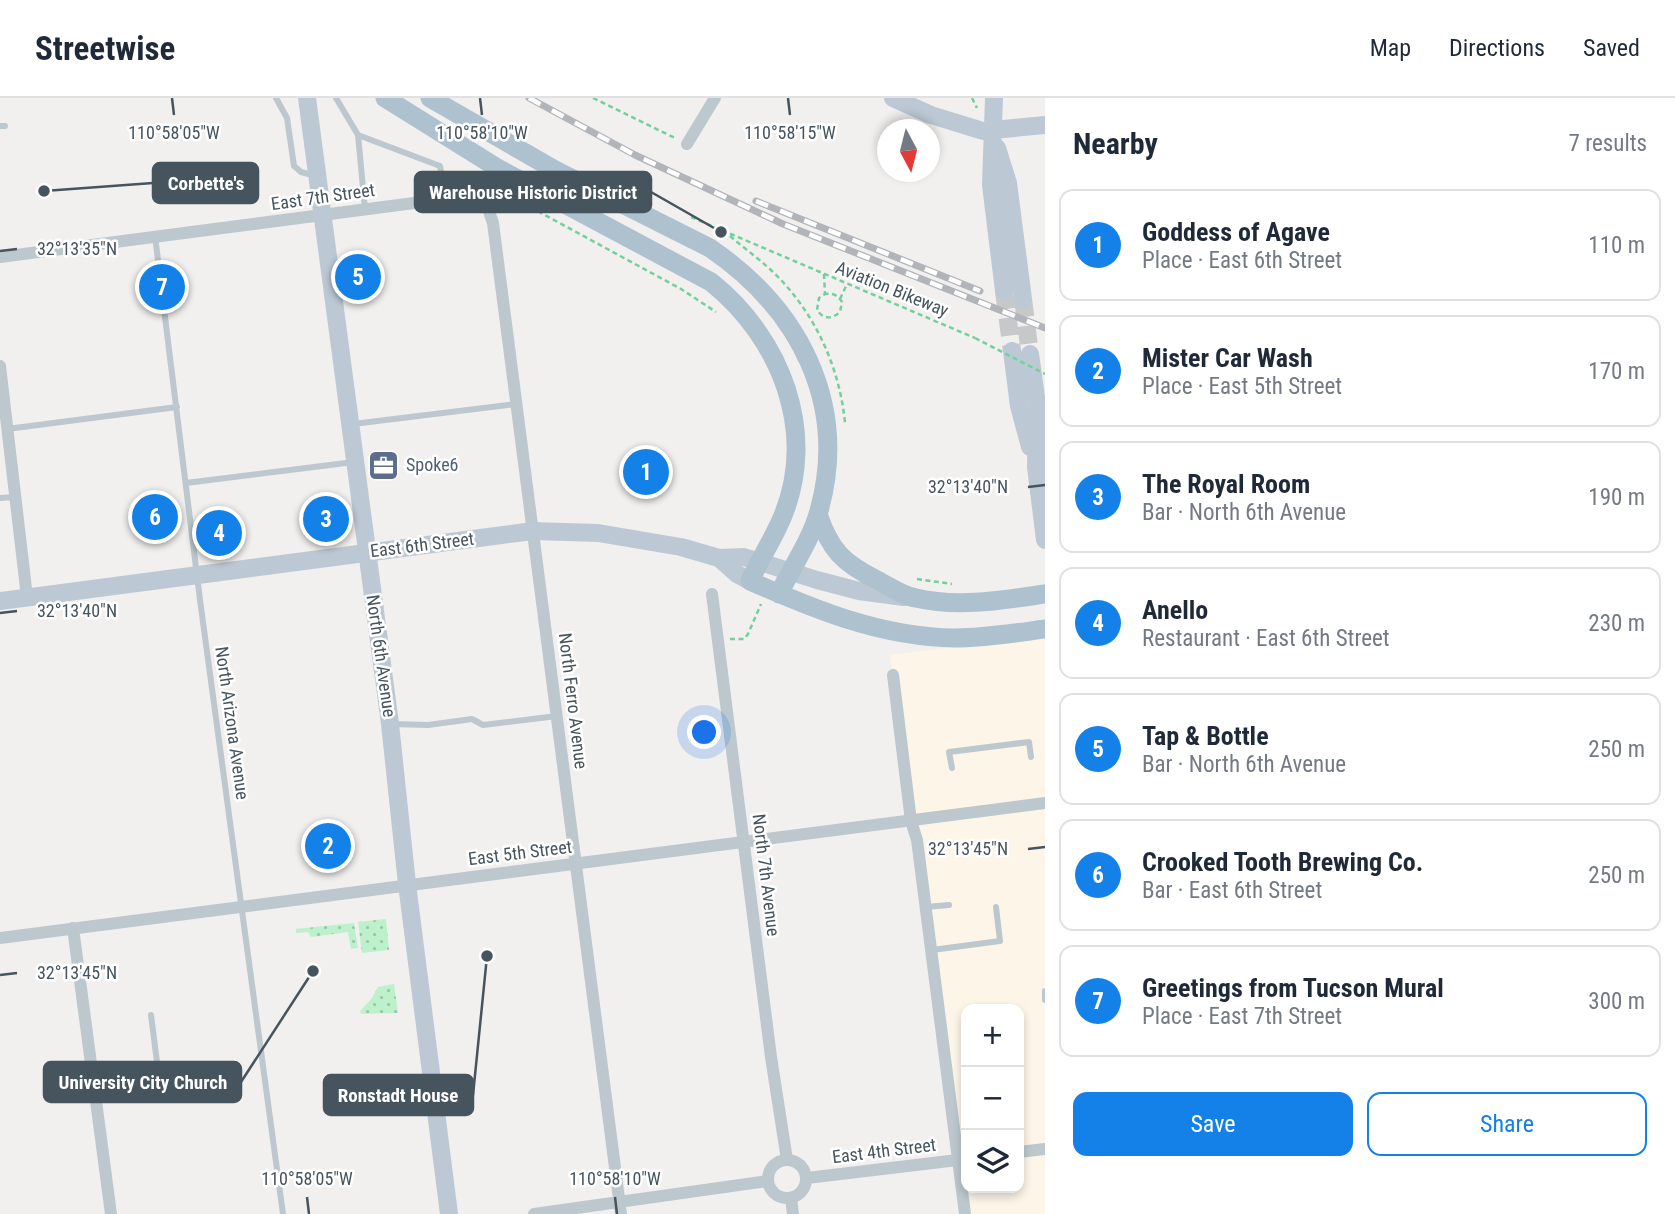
<!DOCTYPE html>
<html lang="en">
<head>
<meta charset="utf-8">
<style>
	body { margin:0; font-family:"Roboto Condensed",sans-serif; background:#f6f6f7; color:#1f2937 }
	.controls { position:absolute; right:21px; bottom:21px; display:grid; overflow:hidden; border-radius:14px; box-shadow:0 4px 10px #0003 }
	.controls button { width:63px; height:63px; display:grid; place-items:center; padding:0; border:0; border-bottom:2px solid #e0e1e3; background:#fff; color:#1f2937; font:35px sans-serif }
	.compass { position:absolute; left:877px; top:21px; width:63px; height:63px; border-radius:50%; background:#fff; box-shadow:0 4px 10px #0003; rotate:173deg }
	.you { position:absolute; left:705px; top:635px; width:24px; height:24px; margin:-18px; border:5px solid #fff; border-radius:50%; background:#1a73e8; box-shadow:0 0 0 10px #1a73e833 }
	.badge { display:grid; place-items:center; width:46px; height:46px; border-radius:50%; background:#1381e8; color:#fff; font-size:23px; font-weight:700 }
	.pin { position:absolute; translate:-50% -50%; border:4px solid #fff; box-shadow:0 2px 7px #0006 }
	.list { margin:0; padding:0; list-style:none }
	h2 { display:flex; justify-content:space-between; align-items:center; height:91px; margin:0; padding:0 28px; font-size:30px }
	h2 small { font-size:23px; font-weight:400; color:#747a83 }
	.list li { display:grid; grid-template-columns:46px 1fr auto; gap:21px; align-items:center; box-sizing:border-box; height:112px; margin:0 14px 14px; padding:0 14px; border:2px solid #e0e1e3; border-radius:14px }
	.list b { display:block; font-size:26px; white-space:nowrap }
	.list p { margin:0; font-size:23px; white-space:nowrap; color:#747a83 }
	.list em { font-size:23px; font-style:normal; color:#747a83 }
	.actions { display:flex; gap:14px; padding:21px 28px }
	.actions a { flex:1; padding:16px 0; border:2px solid #1381e8; border-radius:14px; text-align:center; font-size:24px; color:#1381e8 }
	.actions .main { background:#1381e8; color:#fff }
	.icon { flex:none; width:38px; height:38px; fill:none; stroke:currentColor; stroke-width:2; stroke-linecap:round; stroke-linejoin:round }
	.map { position:relative; flex:none; width:1045px; height:1116px; overflow:hidden }
	header { display:flex; align-items:center; gap:42px; box-sizing:border-box; height:98px; padding:0 35px; background:#fff; border-bottom:2px solid #e0e1e3 }
	header strong { font-size:33px }
	nav { display:flex; gap:38px; margin-inline-start:auto; font-size:24px }
	main { display:flex }
	aside { flex:1; background:#fff }
	.map>svg:first-child { display:block }
	.commercial { fill:#fdf5e8; fill-rule:evenodd }
	.grass { fill:url(#grass-dots) }
	.lines { fill:none; stroke-linecap:round; stroke-linejoin:round }
	.secondary-tunnel { stroke:#c7c8ca; stroke-width:18; stroke-dasharray:18 9; stroke-linecap:butt }
	.path { stroke:#73d09a; stroke-width:2.5; stroke-dasharray:5 3.5; stroke-linecap:butt }
	.lane { stroke:#bcc8ce; stroke-width:6 }
	.street { stroke:#bcc8ce; stroke-width:12 }
	.secondary { stroke:#bcc9d4; stroke-width:18 }
	.primary { stroke:#aec1cf; stroke-width:19 }
	.rail-casing { stroke:#b1b5ba; stroke-width:7 }
	.rail { stroke:#fff; stroke-width:4.5; stroke-dasharray:13; stroke-linecap:butt }
	.path-bridge { stroke:#73d09a; stroke-width:2.5; stroke-dasharray:5 3.5; stroke-linecap:butt }
	.ticks { fill:none; stroke:#46545d; stroke-width:2.5 }
	.labels { text-anchor:middle; stroke-width:5; stroke-linejoin:round; paint-order:stroke }
	.street-label { font-size:18px; fill:#46545d; stroke:#fff }
	.service-label { font-size:18px; fill:#4e5e75; stroke:#fff; text-anchor:start }
	.ticks-label { font-size:18px; text-anchor:middle; fill:#46545d; stroke:#fff; stroke-width:5; stroke-linejoin:round; paint-order:stroke }
	.leader { fill:none; stroke:#46545d; stroke-width:2.5 }
	.callout-dot { fill:#46545d; stroke:#fff; stroke-width:2.5 }
	.callout { fill:#46545d; stroke:#46545d; stroke-width:2.5 }
	.callout-label { font-size:19px; text-anchor:middle; font-weight:bold; fill:#fff }
</style>
</head>
<body>
<header>
<strong>Streetwise</strong>
<nav><a>Map</a><a>Directions</a><a>Saved</a></nav>
</header>
<main>
<div class="map">
<svg width="1045" height="1116" viewBox="0 0 1045 1116">
	<defs>
		<pattern id="grass-dots" width="8" height="8" patternUnits="userSpaceOnUse" patternTransform="scale(1.75)"><rect width="8" height="8" fill="#bcf1cc"/><path d="M2 2h.1M6 6h.1" fill="none" stroke="#9bc6a9" stroke-width="1.8" stroke-linecap="round"/></pattern>
	</defs>
	<rect width="100%" height="100%" fill="#f2efef"/>
	<path class="commercial" d="M1045 537V1116H965L890 557ZM966 911H1019V1090H966Z"/>
	<path class="grass" d="M386 821 389 852 362 855 358 824Z
		M354 825 358 850 351 851 348 834 311 839 308 834 296 835V831Z
		M394 886 398 915 361 916 360 913 372 900 378 889Z"/>
	<g class="lines">
		<path class="secondary-tunnel" d="M1004 193 1012 253
			M1023 201 1030 256"/>
		<path class="path" d="M593 0 675 40
			M972 0 977 10
			M508 97 681 191 716 214
			M691 119 975 240
			M730 138C746 152 764 164 779 180 817 219 840 272 845 325
			M824 176 825 196 819 200 817 212C824 222 832 221 840 214L842 204C838 197 833 195 825 196
			M840 201 847 186
			M917 481 952 486
			M730 541H744L748 536 761 506"/>
		<path class="lane" d="M276 0 287 20 294 68 301 74 316 78
			M336 0 358 37 440 68 446 100
			M0 28H5
			M358 37 365 111
			M155 138 200 502 283 1116
			M353 326 516 306
			M7 331 177 309
			M186 385 354 364
			M0 400 16 399
			M392 626 428 627 472 621 483 627 557 618
			M952 670 949 654 1029 644 1031 659
			M926 809 949 807
			M932 852 1000 843 996 809
			M1045 893V902
			M151 917 157 964"/>
		<path class="street" d="M687 46 715 0
			M0 159 483 96 493 125 621 1116
			M0 268 27 499
			M712 496 771 959 787 1062
			M893 577 911 723 917 742 965 1116
			M73 830 111 1116
			M0 840 1045 705
			M1019 1054 1045 1051
			M768 1081a19 19 0 1 1 38 0a19 19 0 1 1-38 0Z
			M807 1080 966 1061
			M791 1100 793 1116
			M534 1116 768 1083"/>
		<path class="secondary" d="M307 0 390 626 407 786 449 1116
			M893 0 931 17 983 33 1045 27
			M994 0 991 87 1004 193
			M997 50 1008 85 1023 201
			M1012 253 1019 308 1030 349
			M1030 256 1037 306 1036 369 1045 442
			M719 460 737 476 750 483
			M0 503 533 433 598 435 681 449 719 460 744 459 817 482 859 493 904 499"/>
		<path class="primary" d="M385 0 499 71 711 184C781 240 818 334 782 420 773 441 760 461 750 483 816 512 881 539 955 540 985 540 1015 535 1045 531
			M430 0 555 72 710 150C799 211 849 305 819 413 811 442 792 469 779 496
			M818 416C830 452 843 465 877 482 889 488 902 498 916 500 958 510 1003 502 1045 496"/>
		<defs>
			<path id="rail" d="M529 0 635 57 783 126 1045 230
				M756 103 980 193"/>
		</defs>
		<use href="#rail" class="rail-casing"/>
		<use href="#rail" class="rail"/>
		<path class="path-bridge" d="M975 240 1045 276"/>
	</g>
	<path class="ticks" d="M172 0 174 17M480 0 482 17M788 0 790 17M0 153 17 151M1028 389 1045 387M0 515 17 513M1028 751 1045 749M0 877 17 875M307 1099 309 1116M615 1099 617 1116"/>
	<defs>
		<symbol id="office-square" viewBox="-11 -11 22 22"><rect x="-9" y="-9" width="18" height="18" rx="4" fill="#5c6f8a" stroke="#fff"/><path d="M-6-3h4V-5.5h4V-3h4V5H-6ZM-1-4.5V-3h2v-1.5ZM-6 0V1H6V0Z" fill="#fff"/></symbol>
	</defs>
	<g fill-rule="evenodd">
		<use href="#office-square" x="366" y="350" width="35" height="35"/>
	</g>
	<g class="labels">
		<g class="street-label">
			<text transform="translate(323 99) rotate(-8)" y="6">East 7th Street</text>
			<text transform="translate(892 191) rotate(22)" y="6">Aviation Bikeway</text>
			<text transform="translate(422 447) rotate(-7)" y="6">East 6th Street</text>
			<text transform="translate(381 558) rotate(82)" y="6">North 6th Avenue</text>
			<text transform="translate(573 603) rotate(83)" y="6">North Ferro Avenue</text>
			<text transform="translate(232 625) rotate(82)" y="6">North Arizona Avenue</text>
			<text transform="translate(520 755) rotate(-7)" y="6">East 5th Street</text>
			<text transform="translate(766 777) rotate(83)" y="6">North 7th Avenue</text>
			<text transform="translate(884 1053) rotate(-7)" y="6">East 4th Street</text>
		</g>
		<g class="service-label">
			<text x="406" y="373">Spoke6</text>
		</g>
	</g>
	<g class="ticks-label">
		<text x="174" y="41">110°58'05"W</text>
		<text x="482" y="41">110°58'10"W</text>
		<text x="790" y="41">110°58'15"W</text>
		<text x="77" y="157">32°13'35"N</text>
		<text x="968" y="395">32°13'40"N</text>
		<text x="77" y="519">32°13'40"N</text>
		<text x="968" y="757">32°13'45"N</text>
		<text x="77" y="881">32°13'45"N</text>
		<text x="307" y="1087">110°58'05"W</text>
		<text x="615" y="1087">110°58'10"W</text>
	</g>
	<path class="leader" d="M44 93L153 85M721 134L651 94M313 873L241 984M487 858L473 997"/>
	<g class="callout-dot">
		<circle cx="44" cy="93" r="7"/>
		<circle cx="721" cy="134" r="7"/>
		<circle cx="313" cy="873" r="7"/>
		<circle cx="487" cy="858" r="7"/>
	</g>
	<g class="callout">
		<rect x="153" y="65" width="105" height="40" rx="7"/>
		<rect x="415" y="74" width="236" height="40" rx="7"/>
		<rect x="44" y="964" width="197" height="40" rx="7"/>
		<rect x="324" y="977" width="149" height="40" rx="7"/>
	</g>
	<g class="callout-label">
		<text x="206" y="92">Corbette's</text>
		<text x="533" y="101">Warehouse Historic District</text>
		<text x="143" y="991">University City Church</text>
		<text x="398" y="1004">Ronstadt House</text>
	</g>
</svg>
<div class="controls">
<button>+</button>
<button>−</button>
<button><svg class="icon" aria-label="layers" viewBox="0 0 24 24"><path d="M12 4l9 5-9 5-9-5zM3 14l9 5 9-5"/></svg></button>
</div>
<svg class="compass" viewBox="-18 -18 36 36"><path d="M0-13l5 13h-10z" fill="#e53935"/><path d="M0 13l5-13h-10z" fill="#747a83"/></svg>
<div class="you"></div>
<div class="pin badge" style="left:646px;top:374px">1</div>
<div class="pin badge" style="left:328px;top:748px">2</div>
<div class="pin badge" style="left:326px;top:421px">3</div>
<div class="pin badge" style="left:219px;top:435px">4</div>
<div class="pin badge" style="left:358px;top:179px">5</div>
<div class="pin badge" style="left:155px;top:419px">6</div>
<div class="pin badge" style="left:162px;top:189px">7</div>
</div>
<aside>
<h2>Nearby<small>7 results</small></h2>
<ul class="list">
<li><span class="badge">1</span><div><b>Goddess of Agave</b><p>Place · East 6th Street</p></div><em>110 m</em></li>
<li><span class="badge">2</span><div><b>Mister Car Wash</b><p>Place · East 5th Street</p></div><em>170 m</em></li>
<li><span class="badge">3</span><div><b>The Royal Room</b><p>Bar · North 6th Avenue</p></div><em>190 m</em></li>
<li><span class="badge">4</span><div><b>Anello</b><p>Restaurant · East 6th Street</p></div><em>230 m</em></li>
<li><span class="badge">5</span><div><b>Tap &amp; Bottle</b><p>Bar · North 6th Avenue</p></div><em>250 m</em></li>
<li><span class="badge">6</span><div><b>Crooked Tooth Brewing Co.</b><p>Bar · East 6th Street</p></div><em>250 m</em></li>
<li><span class="badge">7</span><div><b>Greetings from Tucson Mural</b><p>Place · East 7th Street</p></div><em>300 m</em></li>
</ul>
<div class="actions"><a class="main">Save</a><a>Share</a></div>
</aside>
</main>
</body>
</html>
